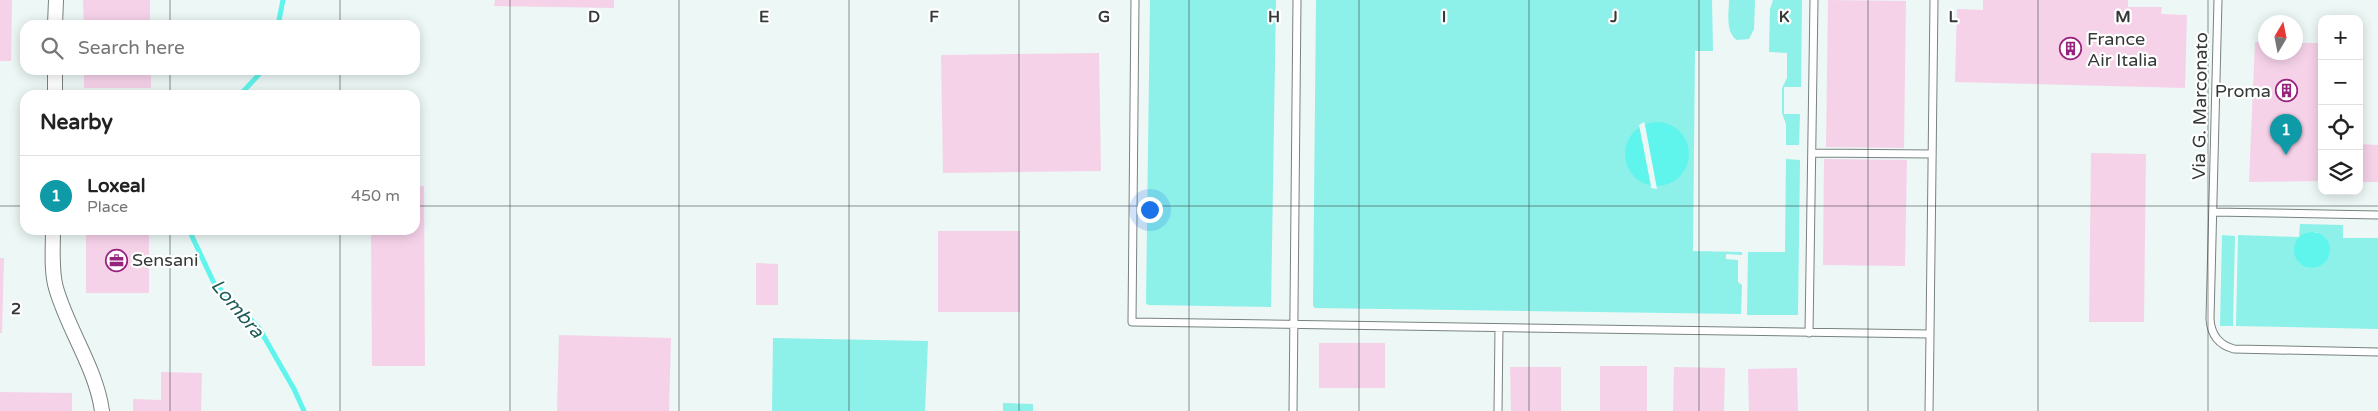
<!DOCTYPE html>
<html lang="en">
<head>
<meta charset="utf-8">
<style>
	body { margin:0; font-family:"Varela Round",sans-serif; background:#f2f2f2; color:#222 }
	.controls { position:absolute; right:15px; top:15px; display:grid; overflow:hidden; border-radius:10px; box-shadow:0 2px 12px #0003 }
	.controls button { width:45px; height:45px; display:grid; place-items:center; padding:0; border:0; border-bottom:1px solid #e0e0e0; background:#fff; color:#222; font:25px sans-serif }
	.compass { position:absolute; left:2258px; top:15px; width:45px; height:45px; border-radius:50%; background:#fff; box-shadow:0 2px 12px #0003; rotate:10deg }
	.you { position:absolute; left:1149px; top:209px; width:18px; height:18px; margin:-12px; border:4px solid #fff; border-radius:50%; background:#1a73e8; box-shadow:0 0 0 8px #1a73e833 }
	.badge { display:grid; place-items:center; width:32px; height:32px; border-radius:50%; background:#98237e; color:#fff; font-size:16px; font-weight:700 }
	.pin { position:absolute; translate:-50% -41px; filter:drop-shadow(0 1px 2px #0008) }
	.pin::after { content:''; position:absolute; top:26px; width:18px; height:15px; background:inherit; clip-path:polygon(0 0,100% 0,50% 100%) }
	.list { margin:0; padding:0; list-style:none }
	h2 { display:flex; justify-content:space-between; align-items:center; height:65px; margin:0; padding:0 20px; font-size:21px }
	h2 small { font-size:16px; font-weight:400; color:#767676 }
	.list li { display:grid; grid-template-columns:32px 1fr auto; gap:15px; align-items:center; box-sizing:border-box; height:80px; padding:0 20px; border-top:1px solid #e0e0e0 }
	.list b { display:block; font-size:19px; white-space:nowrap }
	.list p { margin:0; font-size:16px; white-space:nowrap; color:#767676 }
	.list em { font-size:16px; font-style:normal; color:#767676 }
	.icon { flex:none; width:28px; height:28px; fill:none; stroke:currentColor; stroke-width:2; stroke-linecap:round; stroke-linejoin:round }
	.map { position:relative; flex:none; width:2378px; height:411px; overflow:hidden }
	.search { position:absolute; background:#fff; box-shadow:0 2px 12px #0003; left:20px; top:20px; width:400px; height:55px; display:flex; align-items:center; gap:12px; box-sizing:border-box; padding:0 18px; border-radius:15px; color:#767676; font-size:19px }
	.panel { position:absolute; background:#fff; box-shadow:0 2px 12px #0003; left:20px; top:90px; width:400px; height:145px; border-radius:15px }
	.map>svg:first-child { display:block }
	.green { fill:#8df0e9; fill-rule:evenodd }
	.water { fill:#5ff5ec }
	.pier { fill:#ecf7f6 }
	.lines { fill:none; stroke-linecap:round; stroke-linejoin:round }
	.stream { stroke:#5ff5ec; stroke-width:5 }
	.building { fill:#f6d2e9 }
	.service-casing { stroke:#788281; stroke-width:9 }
	.minor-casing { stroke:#788281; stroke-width:16 }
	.service { stroke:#fff; stroke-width:7 }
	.minor { stroke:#fff; stroke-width:14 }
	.grid { fill:none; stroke:#353a39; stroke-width:1; stroke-opacity:0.55 }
	.labels { text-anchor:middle; stroke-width:4.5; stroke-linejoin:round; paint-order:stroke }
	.poi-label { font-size:18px; fill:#353a39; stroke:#fff; text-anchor:start }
	.street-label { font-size:18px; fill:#353a39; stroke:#fff }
	.water-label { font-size:19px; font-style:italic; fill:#1d5c58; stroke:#fff }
	.grid-label { font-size:16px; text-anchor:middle; font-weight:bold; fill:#353a39; stroke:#fff; stroke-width:4.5; stroke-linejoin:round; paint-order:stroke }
</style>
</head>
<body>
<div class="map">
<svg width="2378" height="411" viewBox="0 0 2378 411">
	<rect width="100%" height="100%" fill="#ecf7f6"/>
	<path class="green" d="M1150 0H1276L1271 307 1148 305 1146 303Z
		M1316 0H1712L1713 51H1695L1693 251 1742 252V255L1726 254V259L1738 260V282L1742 285 1741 314 1315 308 1313 306Z
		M1729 0H1755L1754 29 1749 39 1737 40C1725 32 1729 13 1729 0Z
		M1773 0H1802L1801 87H1784V114H1800L1799 145H1786V124L1782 113V88L1787 78V53L1769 52 1770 9Z
		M1786 159 1800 160 1798 315H1747L1748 252H1785Z
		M2300 224 2343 225V238H2378V329L2236 326 2238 235 2299 237ZM2311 232H2317L2330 252C2327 263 2320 269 2308 268L2305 233Z
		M2222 235 2235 236 2233 326H2220Z
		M773 338 928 341 925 411H772Z
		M1003 403 1033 404V411H1003Z"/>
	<path class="water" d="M1625 154a32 32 0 1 1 64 0a32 32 0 1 1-64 0Z
		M2294 250a18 18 0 1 1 36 0a18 18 0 1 1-36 0Z"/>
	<path class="pier" d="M1644 122 1645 125 1657 189 1651 188V186L1639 125Z"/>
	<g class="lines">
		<path class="stream" d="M278 25 283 0
			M240 95 263 70
			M189 230 214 283 259 328 294 389 304 411"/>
	</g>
	<path class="building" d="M0 0H12L11 61H0Z
		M83 0H150V25H84Z
		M495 0H614V8L494 6Z
		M1828 0 1906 1 1904 148 1826 147Z
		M1983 0H2128V7H2162L2161 14 2187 15 2185 88 1955 82 1957 9 1983 10Z
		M2255 42H2266V52H2296V43H2322V181L2249 182Z
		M1099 53 1101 171 943 173 941 55Z
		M84 70H151V88H84Z
		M2359 144 2378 145V182H2359Z
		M2091 153 2146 154 2144 322H2089Z
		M1824 159 1907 160 1905 266 1823 265Z
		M415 186H424L425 366H372L371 230H415Z
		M86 230H149V293H86Z
		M938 231H1020V312H938Z
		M0 258H4L2 333H0Z
		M756 263 778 264V305H756Z
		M559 335 671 338 669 411H557Z
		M1319 343H1385V388H1319Z
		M1600 366H1647V411H1600Z
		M1510 367H1561V411H1511Z
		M1674 367 1725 368 1724 411H1673Z
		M1797 368 1798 411H1749L1748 369Z
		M161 372 202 373 201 411H133V399L161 400Z
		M0 392 72 393V411H0Z"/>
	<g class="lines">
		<defs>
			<path id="service" d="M1135 0 1132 322 1930 334 1929 411
				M2218 0 2210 319C2211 335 2219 345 2234 349L2378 352
				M1812 153 1932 154
				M2213 212 2378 215
				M1809 333 1814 0
				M1930 334 1934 0
				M1293 411 1297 0
				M1498 411 1499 328"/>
			<path id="minor" d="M55 25 56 0
				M55 95V70
				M53 230C53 248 51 271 56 288 68 330 96 368 102 411"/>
		</defs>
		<use href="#service" class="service-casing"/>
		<use href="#minor" class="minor-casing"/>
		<use href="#service" class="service"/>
		<use href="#minor" class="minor"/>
	</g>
	<path class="grid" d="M170 0V25M340 0V25M510 0V411M679 0V411M849 0V411M1019 0V411M1189 0V411M1359 0V411M1529 0V411M1699 0V411M1868 0V411M2038 0V411M2208 0V411M170 70V95M340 70V95M0 206H25M415 206H2378M170 230V411M340 230V411"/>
	<defs>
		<symbol id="building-ring" viewBox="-11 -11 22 22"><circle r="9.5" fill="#fff" stroke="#98237e" stroke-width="1.5"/><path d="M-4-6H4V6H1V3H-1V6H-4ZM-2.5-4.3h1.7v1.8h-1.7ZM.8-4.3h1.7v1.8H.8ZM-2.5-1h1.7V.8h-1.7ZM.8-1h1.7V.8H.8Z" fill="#98237e"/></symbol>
		<symbol id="office-ring" viewBox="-11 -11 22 22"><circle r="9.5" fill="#fff" stroke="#98237e" stroke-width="1.5"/><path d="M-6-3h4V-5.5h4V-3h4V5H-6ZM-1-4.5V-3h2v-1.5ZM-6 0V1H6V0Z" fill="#98237e"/></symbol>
	</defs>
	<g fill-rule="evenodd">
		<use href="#building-ring" x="2058" y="36" width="25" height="25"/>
		<use href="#building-ring" x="2274" y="78" width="25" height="25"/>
		<use href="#office-ring" x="104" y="248" width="25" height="25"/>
	</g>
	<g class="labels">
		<g class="poi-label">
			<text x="2087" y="45">France<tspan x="2087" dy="21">Air Italia</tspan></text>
			<text x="2271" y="97" text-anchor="end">Proma</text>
			<text x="132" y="266">Sensani</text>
		</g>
		<g class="street-label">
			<text transform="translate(2200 106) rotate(-89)" y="6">Via G. Marconato</text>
		</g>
		<g class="water-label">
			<text transform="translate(238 308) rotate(50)" y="7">Lombra</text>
		</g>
	</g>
	<g class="grid-label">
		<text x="594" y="22">D</text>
		<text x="764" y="22">E</text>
		<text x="934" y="22">F</text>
		<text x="1104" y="22">G</text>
		<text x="1274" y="22">H</text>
		<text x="1444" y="22">I</text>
		<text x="1614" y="22">J</text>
		<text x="1784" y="22">K</text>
		<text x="1953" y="22">L</text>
		<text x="2123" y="22">M</text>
		<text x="16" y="314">2</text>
	</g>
</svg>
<div class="controls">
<button>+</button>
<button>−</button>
<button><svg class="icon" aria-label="locate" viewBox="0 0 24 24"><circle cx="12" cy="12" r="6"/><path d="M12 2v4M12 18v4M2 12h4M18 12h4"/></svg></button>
<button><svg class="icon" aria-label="layers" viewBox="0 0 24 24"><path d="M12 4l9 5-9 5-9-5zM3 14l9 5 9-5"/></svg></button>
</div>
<svg class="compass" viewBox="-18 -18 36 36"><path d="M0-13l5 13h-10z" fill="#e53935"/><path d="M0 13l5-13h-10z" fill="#767676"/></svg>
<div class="you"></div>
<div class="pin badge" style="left:2286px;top:155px;background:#0f9aa8">1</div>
<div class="search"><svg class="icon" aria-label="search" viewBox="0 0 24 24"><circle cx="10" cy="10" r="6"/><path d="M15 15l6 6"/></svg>Search here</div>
<section class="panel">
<h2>Nearby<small></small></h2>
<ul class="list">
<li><span class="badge" style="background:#0f9aa8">1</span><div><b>Loxeal</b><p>Place</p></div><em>450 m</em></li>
</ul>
</section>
</div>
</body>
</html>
